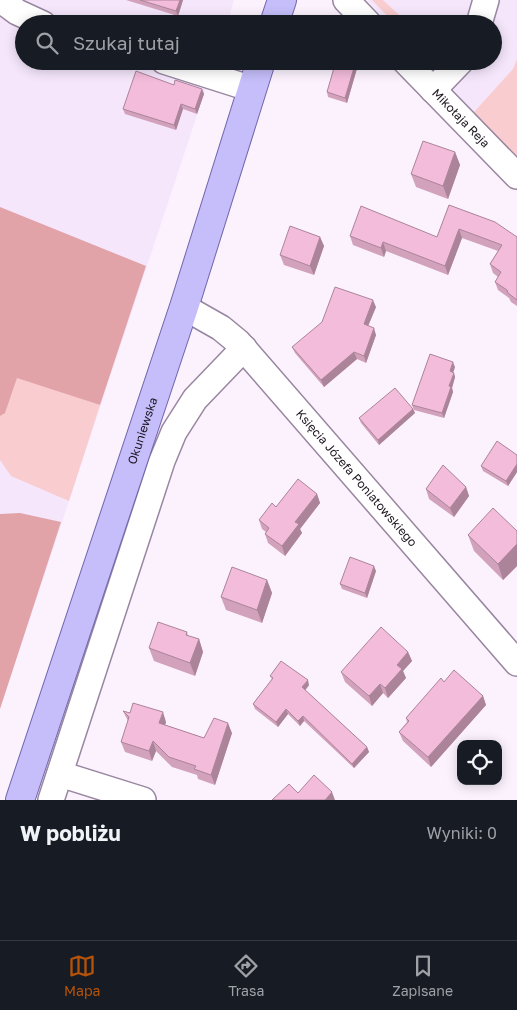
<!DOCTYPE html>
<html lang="pl">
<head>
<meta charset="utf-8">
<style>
	body { margin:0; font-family:"Golos Text",sans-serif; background:#242831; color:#f1f3f6 }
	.controls { position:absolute; right:15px; bottom:15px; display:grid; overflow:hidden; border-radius:10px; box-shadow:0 2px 12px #0003 }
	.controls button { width:45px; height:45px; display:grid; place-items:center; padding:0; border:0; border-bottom:1px solid #363941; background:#171b24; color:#f1f3f6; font:25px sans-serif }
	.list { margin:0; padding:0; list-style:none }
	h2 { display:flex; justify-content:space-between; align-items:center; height:65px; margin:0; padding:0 20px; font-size:21px }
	h2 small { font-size:16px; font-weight:400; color:#9ea1a6 }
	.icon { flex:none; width:28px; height:28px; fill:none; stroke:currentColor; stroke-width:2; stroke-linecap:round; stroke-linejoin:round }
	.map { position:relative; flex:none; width:517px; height:800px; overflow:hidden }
	.search { position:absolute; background:#171b24; box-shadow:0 2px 12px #0003; left:15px; right:15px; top:15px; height:55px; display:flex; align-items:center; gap:12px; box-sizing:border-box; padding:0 18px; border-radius:28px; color:#9ea1a6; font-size:19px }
	.sheet { height:140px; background:#171b24 }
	nav { display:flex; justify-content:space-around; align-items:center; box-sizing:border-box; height:70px; border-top:1px solid #363941; background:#171b24; font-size:14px; color:#9ea1a6 }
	nav a { display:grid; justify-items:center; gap:2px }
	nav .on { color:#b45309 }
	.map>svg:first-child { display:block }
	.built { fill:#f5e6fc }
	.green { fill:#f9cccf }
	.forest { fill:#e2a3a8 }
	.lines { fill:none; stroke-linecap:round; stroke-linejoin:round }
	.minor-casing { stroke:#9886a0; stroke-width:28 }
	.major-casing { stroke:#7166ab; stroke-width:30 }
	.minor { stroke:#fff; stroke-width:25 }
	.major { stroke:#c5befa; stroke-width:28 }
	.wall { fill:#d2a2bc }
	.shaded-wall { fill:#ab8499 }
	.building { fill:#f4bcdb; stroke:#ab8499 }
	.labels { text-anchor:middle; stroke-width:4; stroke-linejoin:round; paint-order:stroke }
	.street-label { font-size:12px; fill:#1d151f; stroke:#fbf2fe }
</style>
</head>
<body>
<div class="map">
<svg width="517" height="800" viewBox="0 0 517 800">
	<rect width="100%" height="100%" fill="#fbf2fe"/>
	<path class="built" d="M0 0H234L227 24H24V61H215L0 709Z
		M367 0H517V59L513 69 473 113 424 61H493V24H389Z"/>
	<path class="green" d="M372 0H383L409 24H395Z
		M517 59V160L473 113 513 69Z
		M17 377 100 405 69 501 11 476 0 460V416L5 412Z"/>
	<path class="forest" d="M0 207 146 266 100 405 17 378 5 413 0 416Z
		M20 513 61 522 0 709V514Z"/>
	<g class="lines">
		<defs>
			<g id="minor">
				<path d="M1 0 17 12 43 24"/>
				<path d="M346 0 369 24"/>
				<path d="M479 24 486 0"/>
				<path d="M164 61 252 89"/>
				<path id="s1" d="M405 61 517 176"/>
				<path d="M433 90 461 61"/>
				<path id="s2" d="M184 307 221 328 238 342 517 663"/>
				<path d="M60 774 143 800"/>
				<path d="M51 800 162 461 174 432 195 399 244 348"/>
			</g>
			<g id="major">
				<path d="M274 24 282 0"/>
				<path id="s3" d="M20 800 184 307 261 61"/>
			</g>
		</defs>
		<use href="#minor" class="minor-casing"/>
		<use href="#major" class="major-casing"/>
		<use href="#minor" class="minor"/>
		<use href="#major" class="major"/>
	</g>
	<path class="wall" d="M126 0H183L178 16Z
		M358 65 347 103 328 97 327 92Z
		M174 85 202 89 204 94 197 114 183 109 176 130 125 114 123 109Z
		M455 152 460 165 448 199 416 187 411 174Z
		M449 205 517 237V306L511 302 509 298 498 290 495 282 498 277 493 273 490 264 498 251 462 238 448 275 386 251 384 257 353 245 350 236 437 237Z
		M320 237 324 246 314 275 284 265 280 255Z
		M376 307 368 326 376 335 366 363 357 359 324 387 295 353 292 347Z
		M455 367 453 372 455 377 452 388 453 392 444 418 414 410 412 405Z
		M413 409 415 413 379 445 361 423 359 418Z
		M517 455V472L508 486 483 471 481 466Z
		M466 487 469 496 454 517 429 499 426 489Z
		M317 494 320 503 300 529 302 533 285 556 268 543 265 534 266 532 262 529 259 520 276 507Z
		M517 531V566L503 580 474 551 468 535Z
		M376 571 367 598 342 589 340 584Z
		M267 580 272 593 262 623 226 610 221 597Z
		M187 632 188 636 199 639 203 652 195 676 154 661 149 648Z
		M408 652 412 661 403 671 406 678 388 698 383 693 372 706 345 682 341 672Z
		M270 676 309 685 305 690 367 747 369 752 354 768 304 721 300 726 288 714 278 727 255 709 253 704 272 679Z
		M444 682 483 696 486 705 431 767 403 741 399 732 407 722 406 718Z
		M123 711 166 722 165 725 204 738 232 733 215 785 198 779 197 775 172 767 156 751 152 761 125 752 121 742 128 721Z"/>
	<path class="shaded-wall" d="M180 0H183L178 16 176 11Z
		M356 61H357L358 65 347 103 345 98Z
		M202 89 204 94 197 114 195 109Z
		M181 104 183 109 176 130 174 125Z
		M455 152 460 165 448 199 443 186Z
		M459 229 462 238 448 275 445 266Z
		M320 237 324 246 314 275 310 266Z
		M383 242 386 251 384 257 381 248Z
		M373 300 376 307 366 331 364 324Z
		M374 328 376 335 366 363 364 356Z
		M354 352 357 359 324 387 321 380Z
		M453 362 455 367 452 376 450 371Z
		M454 373 455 377 452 388 453 392 444 418 442 413 449 386Z
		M413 409 415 413 379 445 378 440Z
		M517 464V472L508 486 506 481Z
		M466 487 469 496 454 517 450 508Z
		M317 494 320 503 300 529 302 533 285 556 282 546 295 522Z
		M517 544V566L503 580 498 564Z
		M374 566 376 571 367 598 365 593Z
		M267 580 272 593 262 623 257 610Z
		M199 639 203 652 195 676 190 663Z
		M408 652 412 661 403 671 406 678 388 698 385 688 397 665Z
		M308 680 309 685 304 692 302 687Z
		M380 684 383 693 372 706 369 696Z
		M483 696 486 705 431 767 428 757Z
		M286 709 288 714 278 727 276 722Z
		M163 712 166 722 163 733 159 723Z
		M303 716 304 721 300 726 298 721Z
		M228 723 232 733 215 785 211 775Z
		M153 741 156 751 152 761 149 751Z
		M367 747 369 752 354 768 352 764Z
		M332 792 335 800H325Z"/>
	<path class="building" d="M140 0H180L176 11Z
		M336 61H356L345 98 327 92Z
		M136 71 174 85 175 80 202 89 195 109 181 104 174 125 123 109Z
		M423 141 455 152 443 186 411 174Z
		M449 205 495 222 517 237V300L508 293 507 290 495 282 501 272 490 264 502 245 459 229 445 266 383 242 381 248 350 236 361 206 437 237Z
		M290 226 320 237 310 266 280 255Z
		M335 287 373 300 364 324 374 328 364 356 354 352 321 380 292 347 322 322Z
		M430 354 453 362 450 371 454 373 449 386 451 387 442 413 412 405Z
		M395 388 413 409 378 440 359 418Z
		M497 441 517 455V464L506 481 481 466Z
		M443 465 466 487 450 508 426 489Z
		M298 479 317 494 295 522 299 524 282 546 265 534 269 528 259 520 272 503 276 507Z
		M493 508 517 531V544L498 564 468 535Z
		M350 557 374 566 365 593 340 584Z
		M232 567 267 580 257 610 221 597Z
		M158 622 187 632 186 635 199 639 190 663 149 648Z
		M381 627 408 652 397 665 402 669 385 688 380 684 369 696 341 672Z
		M281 661 308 680 302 687 367 747 352 764 303 716 298 721 286 709 276 722 253 704 273 678 270 676Z
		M454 670 483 696 428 757 399 732 409 721 406 718 441 678 444 682Z
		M133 703 163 712 159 723 204 738 214 718 228 723 211 775 194 769 196 766 169 757 153 741 149 751 121 742 129 717 123 711 130 713Z
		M314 775 332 792 325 800H272L289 784 298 793Z"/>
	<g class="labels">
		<g class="street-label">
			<text dy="4" stroke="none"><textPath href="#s1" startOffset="80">Mikołaja Reja</textPath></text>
			<text dy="4" stroke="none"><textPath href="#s3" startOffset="389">Okuniewska</textPath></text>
			<text dy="4" stroke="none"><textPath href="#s2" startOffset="245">Księcia Józefa Poniatowskiego</textPath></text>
		</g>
	</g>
</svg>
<div class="controls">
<button><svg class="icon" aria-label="locate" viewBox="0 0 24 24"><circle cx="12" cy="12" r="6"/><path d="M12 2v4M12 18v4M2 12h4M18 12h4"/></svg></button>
</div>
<div class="search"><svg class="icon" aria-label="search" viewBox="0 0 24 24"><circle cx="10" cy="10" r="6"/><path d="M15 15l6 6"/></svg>Szukaj tutaj</div>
</div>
<section class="sheet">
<h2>W pobliżu<small>Wyniki: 0</small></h2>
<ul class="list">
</ul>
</section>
<nav>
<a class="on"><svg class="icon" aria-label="map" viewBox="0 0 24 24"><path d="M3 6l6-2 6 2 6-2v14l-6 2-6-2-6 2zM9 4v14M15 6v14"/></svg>Mapa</a>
<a><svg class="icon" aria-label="directions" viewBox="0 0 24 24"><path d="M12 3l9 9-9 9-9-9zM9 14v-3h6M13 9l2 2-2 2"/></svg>Trasa</a>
<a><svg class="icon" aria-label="saved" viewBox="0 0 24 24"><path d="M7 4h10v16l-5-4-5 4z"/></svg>Zapisane</a>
</nav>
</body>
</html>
